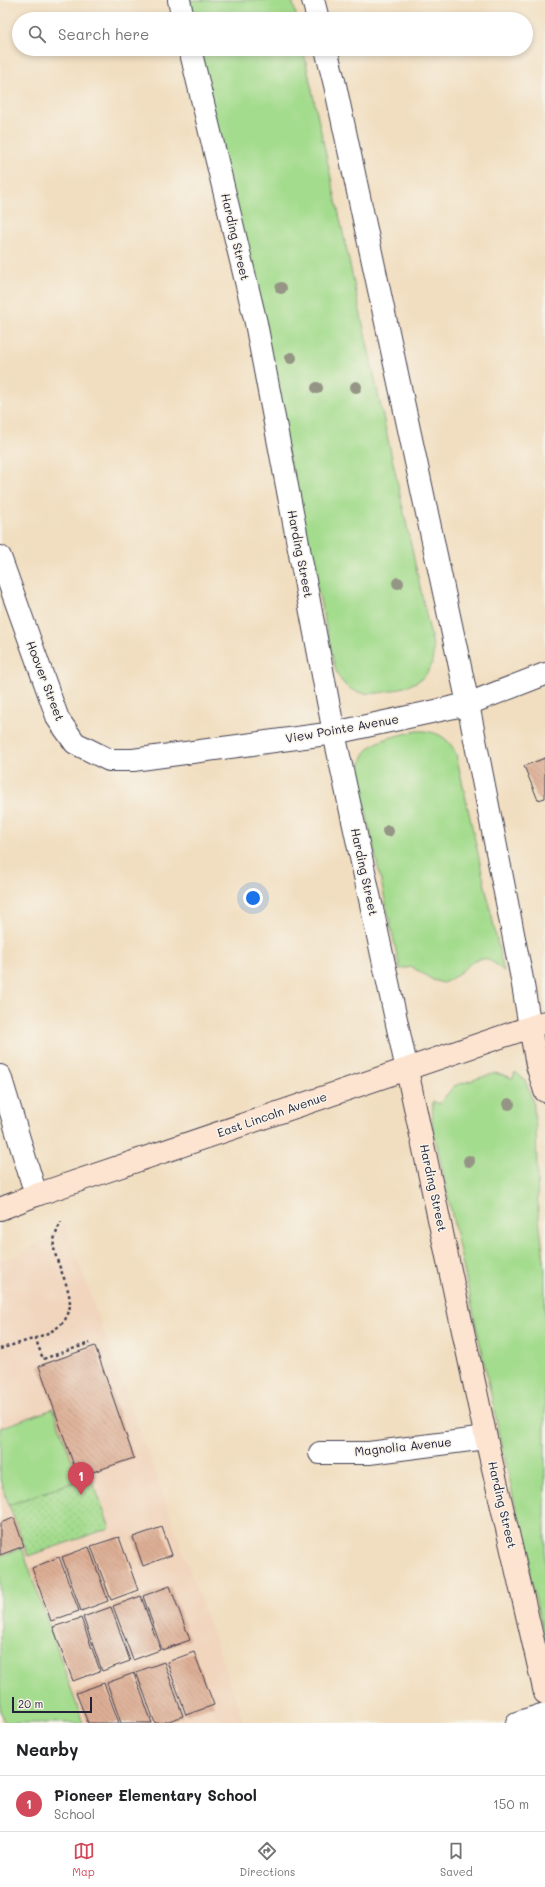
<!DOCTYPE html>
<html lang="en">
<head>
<meta charset="utf-8">
<style>
	body { margin:0; font-family:Mali,sans-serif; background:#f2f2f2; color:#202124 }
	.scale { position:absolute; left:12px; bottom:10px; width:80px; box-sizing:border-box; padding-left:4px; border:2px solid #22223b; border-top:0; font-size:11px; line-height:14px; white-space:nowrap; color:#22223b; -webkit-text-stroke:3px #f7f3e8; paint-order:stroke }
	.you { position:absolute; left:253px; top:898px; width:14px; height:14px; margin:-10px; border:3px solid #fff; border-radius:50%; background:#1a73e8; box-shadow:0 0 0 6px #1a73e833 }
	.badge { display:grid; place-items:center; width:26px; height:26px; border-radius:50%; background:#d1495b; color:#fff; font-size:13px; font-weight:700 }
	.pin { position:absolute; translate:-50% -33px; filter:drop-shadow(0 1px 2px #0008) }
	.pin::after { content:''; position:absolute; top:21px; width:14px; height:12px; background:inherit; clip-path:polygon(0 0,100% 0,50% 100%) }
	.list { margin:0; padding:0; list-style:none }
	h2 { display:flex; justify-content:space-between; align-items:center; height:52px; margin:0; padding:0 16px; font-size:17px }
	h2 small { font-size:13px; font-weight:400; color:#757577 }
	.list li { display:grid; grid-template-columns:26px 1fr auto; gap:12px; align-items:center; box-sizing:border-box; height:56px; padding:0 16px; border-top:1px solid #e0e0e0 }
	.list b { display:block; font-size:15px; white-space:nowrap }
	.list p { margin:0; font-size:13px; white-space:nowrap; color:#757577 }
	.list em { font-size:13px; font-style:normal; color:#757577 }
	.icon { flex:none; width:22px; height:22px; fill:none; stroke:currentColor; stroke-width:2; stroke-linecap:round; stroke-linejoin:round }
	.map { position:relative; flex:none; width:545px; height:1723px; overflow:hidden }
	.search { position:absolute; background:#fff; box-shadow:0 2px 6px #0003; left:12px; right:12px; top:12px; height:44px; display:flex; align-items:center; gap:10px; box-sizing:border-box; padding:0 14px; border-radius:22px; color:#757577; font-size:15px }
	.sheet { height:108px; background:#fff }
	nav { display:flex; justify-content:space-around; align-items:center; box-sizing:border-box; height:56px; border-top:1px solid #e0e0e0; background:#fff; font-size:11px; color:#757577 }
	nav a { display:grid; justify-items:center; gap:2px }
	nav .on { color:#d1495b }
	.map>svg:first-child { display:block }
	.built { fill:#f1d5bd }
	.green { fill:#a4dc8e; stroke:#637f64 }
	.park { fill:url(#park-dots); stroke:#637f64 }
	.building { fill:url(#building-back-hatch) }
	.lines { fill:none; stroke-linecap:round; stroke-linejoin:round }
	.street-casing { stroke:#413e4f; stroke-width:24 }
	.secondary-casing { stroke:#413e4f; stroke-width:24 }
	.path { stroke:#413e4f; stroke-width:2.5; stroke-dasharray:3 3; stroke-linecap:butt }
	.street { stroke:#fff; stroke-width:22 }
	.secondary { stroke:#fde4d0; stroke-width:22 }
	.tree { fill:#959585 }
	.labels { text-anchor:middle; stroke-width:3; stroke-linejoin:round; paint-order:stroke }
	.street-label { font-size:12px; fill:#22223b; stroke:#f7f3e8 }
</style>
</head>
<body>
<div class="map">
<svg width="545" height="1723" viewBox="0 0 545 1723">
	<defs>
		<pattern id="park-dots" width="8" height="8" patternUnits="userSpaceOnUse"><rect width="8" height="8" fill="#a4dc8e"/><path d="M2 2h.1M6 6h.1" fill="none" stroke="#8dbc7b" stroke-width="1.8" stroke-linecap="round"/></pattern>
		<pattern id="building-back-hatch" width="6" height="6" patternUnits="userSpaceOnUse"><rect width="6" height="6" fill="#ddae94"/><path d="M-1 5l2 2M0 0l6 6M5-1l2 2" fill="none" stroke="#bd9580"/></pattern>
	</defs>
	<rect width="100%" height="100%" fill="#f7f3e8"/>
	<filter id="ink" filterUnits="userSpaceOnUse"><feTurbulence type="fractalNoise" baseFrequency=".025" numOctaves="2"/><feDisplacementMap in="SourceGraphic" scale="8" xChannelSelector="R" yChannelSelector="G"/><feConvolveMatrix kernelMatrix="1 2 1 2 8 2 1 2 1" color-interpolation-filters="sRGB"/></filter>
	<filter id="wash" filterUnits="userSpaceOnUse"><feTurbulence type="fractalNoise" baseFrequency=".012" numOctaves="4" result="noise"/><feDisplacementMap in="SourceGraphic" scale="16" xChannelSelector="R" yChannelSelector="G"/><feGaussianBlur stdDeviation="0.9" result="paint"/><feColorMatrix in="noise" values="0 0 0 0 0 0 0 0 0 0 0 0 0 0 0 0 0 1.4 0 .05"/><feComposite in="paint" operator="in"/></filter>
	<g filter="url(#wash)">
		<rect width="100%" height="100%" fill="#f1dec0"/>
		<path class="built" d="M65 1224 218 1648 244 1723H0V1260L17 1256 46 1239Z"/>
		<path class="green" d="M188 0H292L297 19H193Z
			M199 49H303L433 646C435 678 417 684 390 691 365 696 344 695 335 668Z
			M417 731C435 730 449 737 456 754L504 972C475 942 471 971 443 983L433 980 412 967 400 969 360 784C355 741 384 739 417 731Z
			M515 1072 525 1080 533 1102 536 1126 538 1210 545 1268V1643L432 1123 433 1101 439 1104 454 1086 495 1073 513 1078Z
			M53 1409 79 1480 9 1505 0 1480V1428Z
			M22 1548 83 1723H4L0 1710V1556Z"/>
		<path class="park" d="M91 1476 110 1528 28 1556 9 1505Z"/>
		<g id="blocks">
			<path class="building" d="M545 758V798L538 800 524 766Z
				M95 1346 134 1458 78 1477 39 1366Z
				M14 1518 24 1546 0 1555V1523Z
				M162 1527 172 1555 143 1566 133 1537Z
				M119 1537 138 1590 111 1600 91 1546Z
				M89 1547 108 1601 81 1611 62 1557Z
				M59 1557 79 1611 51 1621 32 1568Z
				M170 1586 190 1640 162 1650 143 1596Z
				M141 1596 160 1650 133 1660 113 1606Z
				M111 1607 130 1661 102 1671 83 1617Z
				M81 1618 100 1671 73 1681 53 1627Z
				M194 1652 214 1705 186 1715 167 1662Z
				M164 1662 183 1716 163 1723H155L136 1672Z
				M134 1673 152 1723H121L107 1683Z
				M104 1683 119 1723H88L76 1693Z"/>
		</g>
	</g>
	<g filter="url(#ink)">
		<use href="#blocks" fill-opacity="0" stroke="#413e4f" stroke-width="1"/>
		<g class="lines">
			<defs>
				<path id="street" d="M179 0 183 19
					M313 0 318 19
					M190 49 256 323 334 733 407 1070
					M326 49 335 85 468 704 522 979 530 1027
					M0 557 58 719 75 743 109 760H133L334 733 468 704 545 674
					M0 1076 36 1195
					M320 1453H369L486 1438
					M517 1723 545 1714"/>
				<path id="secondary" d="M530 1027 537 1065 545 1091
					M407 1070 486 1438 545 1693
					M0 1209 36 1195 545 1022"/>
			</defs>
			<use href="#street" class="street-casing"/>
			<use href="#secondary" class="secondary-casing"/>
			<path class="path" d="M35 1337 43 1359 90 1343
				M0 1349C17 1343 39 1339 55 1329 87 1308 58 1274 54 1248 52 1240 58 1229 61 1222"/>
			<use href="#street" class="street"/>
			<use href="#secondary" class="secondary"/>
		</g>
		<g class="tree">
			<circle cx="281" cy="288" r="6"/>
			<circle cx="291" cy="358" r="6"/>
			<circle cx="356" cy="387" r="6"/>
			<circle cx="317" cy="388" r="6"/>
			<circle cx="398" cy="583" r="6"/>
			<circle cx="388" cy="831" r="6"/>
			<circle cx="509" cy="1104" r="6"/>
			<circle cx="469" cy="1161" r="6"/>
		</g>
	</g>
	<g class="labels">
		<g class="street-label">
			<text transform="translate(235 237) rotate(77)" y="4">Harding Street</text>
			<text transform="translate(300 554) rotate(79)" y="4">Harding Street</text>
			<text transform="translate(45 681) rotate(69)" y="4">Hoover Street</text>
			<text transform="translate(342 729) rotate(-10)" y="4">View Pointe Avenue</text>
			<text transform="translate(364 872) rotate(78)" y="4">Harding Street</text>
			<text transform="translate(272 1115) rotate(-19)" y="4">East Lincoln Avenue</text>
			<text transform="translate(433 1188) rotate(78)" y="4">Harding Street</text>
			<text transform="translate(403 1447) rotate(-6)" y="4">Magnolia Avenue</text>
			<text transform="translate(502 1505) rotate(77)" y="4">Harding Street</text>
		</g>
	</g>
</svg>
<div class="scale">20 m</div>
<div class="you"></div>
<div class="pin badge" style="left:81px;top:1495px">1</div>
<div class="search"><svg class="icon" aria-label="search" viewBox="0 0 24 24"><circle cx="10" cy="10" r="6"/><path d="M15 15l6 6"/></svg>Search here</div>
</div>
<section class="sheet">
<h2>Nearby<small></small></h2>
<ul class="list">
<li><span class="badge">1</span><div><b>Pioneer Elementary School</b><p>School</p></div><em>150 m</em></li>
</ul>
</section>
<nav>
<a class="on"><svg class="icon" aria-label="map" viewBox="0 0 24 24"><path d="M3 6l6-2 6 2 6-2v14l-6 2-6-2-6 2zM9 4v14M15 6v14"/></svg>Map</a>
<a><svg class="icon" aria-label="directions" viewBox="0 0 24 24"><path d="M12 3l9 9-9 9-9-9zM9 14v-3h6M13 9l2 2-2 2"/></svg>Directions</a>
<a><svg class="icon" aria-label="saved" viewBox="0 0 24 24"><path d="M7 4h10v16l-5-4-5 4z"/></svg>Saved</a>
</nav>
</body>
</html>
